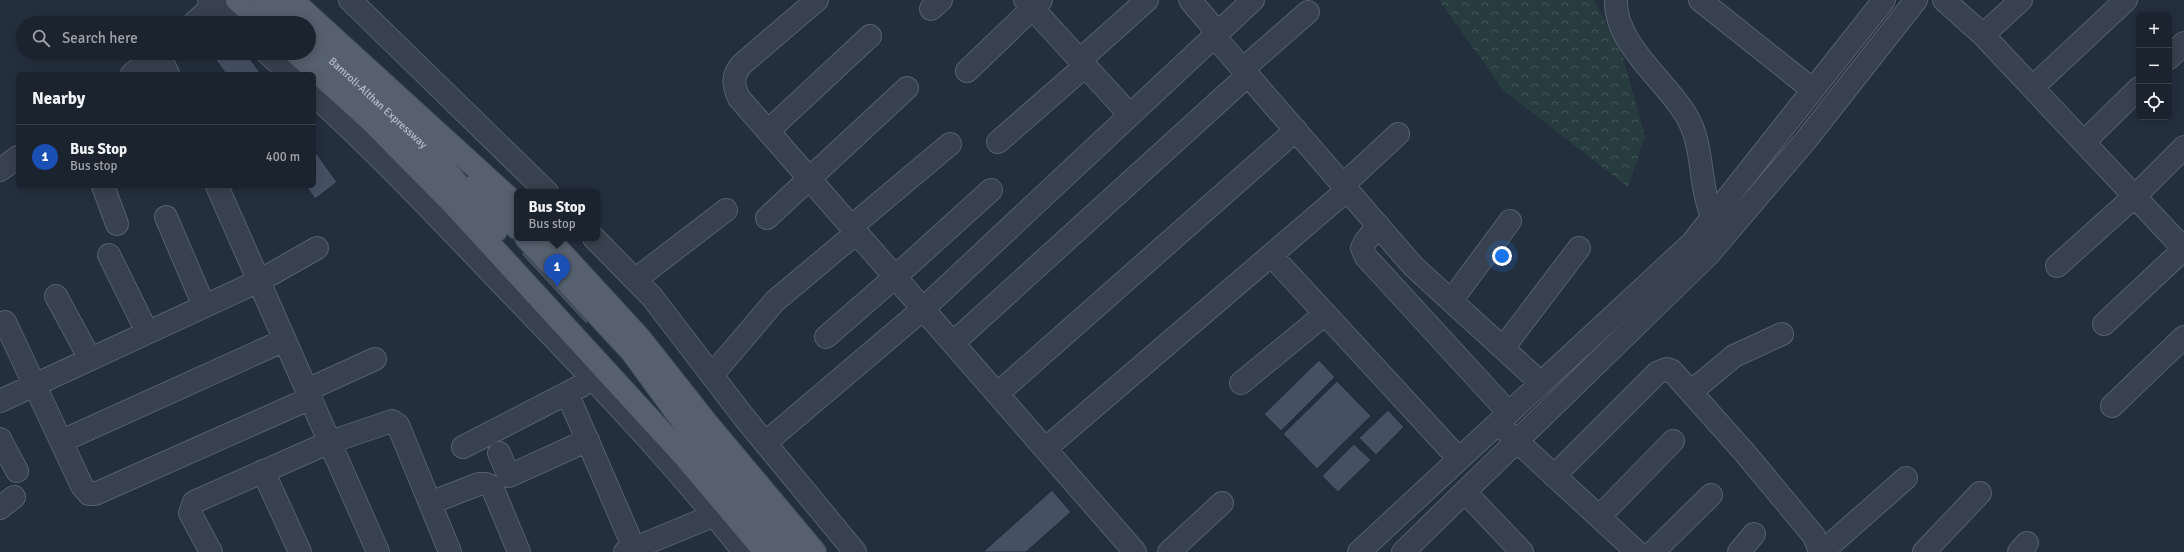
<!DOCTYPE html>
<html lang="en">
<head>
<meta charset="utf-8">
<style>
	body { margin:0; font-family:Signika,sans-serif; background:#242b36; color:#f1f3f6 }
	.controls { position:absolute; right:12px; top:12px; display:grid; overflow:hidden; border-radius:6px; box-shadow:0 2px 10px #0003 }
	.controls button { width:36px; height:36px; display:grid; place-items:center; padding:0; border:0; border-bottom:1px solid #39404a; background:#1b232e; color:#f1f3f6; font:20px sans-serif }
	.you { position:absolute; left:1502px; top:256px; width:14px; height:14px; margin:-10px; border:3px solid #fff; border-radius:50%; background:#1a73e8; box-shadow:0 0 0 6px #1a73e833 }
	.badge { display:grid; place-items:center; width:26px; height:26px; border-radius:50%; background:#b45309; color:#fff; font-size:13px; font-weight:700 }
	.pin { position:absolute; translate:-50% -33px; filter:drop-shadow(0 1px 2px #0008) }
	.pin::after { content:''; position:absolute; top:21px; width:14px; height:12px; background:inherit; clip-path:polygon(0 0,100% 0,50% 100%) }
	.popup { position:absolute; left:514px; top:189px; width:86px; height:52px; box-sizing:border-box; display:grid; place-content:center; border-radius:6px; background:#1b232e; filter:drop-shadow(0 1px 3px #0005); font-size:13px; white-space:nowrap; color:#a0a4aa }
	.popup b { font-size:15px; color:#f1f3f6 }
	.popup::after { content:''; position:absolute; left:50%; top:100%; margin-left:-8px; border:8px solid transparent; border-top-color:#1b232e }
	.list { margin:0; padding:0; list-style:none }
	h2 { display:flex; justify-content:space-between; align-items:center; height:52px; margin:0; padding:0 16px; font-size:17px }
	h2 small { font-size:13px; font-weight:400; color:#a0a4aa }
	.list li { display:grid; grid-template-columns:26px 1fr auto; gap:12px; align-items:center; box-sizing:border-box; height:64px; padding:0 16px; border-top:1px solid #39404a }
	.list b { display:block; font-size:15px; white-space:nowrap }
	.list p { margin:0; font-size:13px; white-space:nowrap; color:#a0a4aa }
	.list em { font-size:13px; font-style:normal; color:#a0a4aa }
	.icon { flex:none; width:22px; height:22px; fill:none; stroke:currentColor; stroke-width:2; stroke-linecap:round; stroke-linejoin:round }
	.map { position:relative; flex:none; width:2184px; height:552px; overflow:hidden }
	.search { position:absolute; background:#1b232e; box-shadow:0 2px 10px #0003; left:16px; top:16px; width:300px; height:44px; display:flex; align-items:center; gap:10px; box-sizing:border-box; padding:0 14px; border-radius:22px; color:#a0a4aa; font-size:15px }
	.panel { position:absolute; background:#1b232e; box-shadow:0 2px 10px #0003; left:16px; top:72px; width:300px; height:116px; border-radius:6px }
	.map>svg:first-child { display:block }
	.forest { fill:url(#forest-crowns) }
	.building { fill:#455162; stroke:#1f2835 }
	.lines { fill:none; stroke-linecap:round; stroke-linejoin:round }
	.minor-casing { stroke:#565f6c; stroke-width:24 }
	.major-casing { stroke:#414a57; stroke-width:24 }
	.minor { stroke:#38414e; stroke-width:22 }
	.major { stroke:#56606e; stroke-width:22 }
	.labels { text-anchor:middle; stroke-width:3.5; stroke-linejoin:round; paint-order:stroke }
	.street-label { font-size:11px; fill:#b4bcc9; stroke:#1d2633 }
</style>
</head>
<body>
<div class="map">
<svg width="2184" height="552" viewBox="0 0 2184 552">
	<defs>
		<pattern id="forest-crowns" width="20" height="18" patternUnits="userSpaceOnUse"><rect width="20" height="18" fill="#263c3f"/><path d="M2 6a3 3 0 1 1 6 0M12 15a3 3 0 1 1 6 0" fill="none" stroke="#435659"/></pattern>
	</defs>
	<rect width="100%" height="100%" fill="#242f3e"/>
	<path class="forest" d="M1439 0H1594L1623 58 1645 136 1628 187 1503 90Z"/>
	<path class="building" d="M211 53H246L261 74H226Z
		M314 150 337 182 315 199 306 186H314Z
		M528 248 593 317 586 324 521 254Z
		M1319 360 1335 377 1281 431 1264 414Z
		M1337 381 1371 416 1317 469 1283 434Z
		M1388 410 1404 427 1376 455 1359 438Z
		M1354 444 1371 460 1338 492 1322 476Z
		M1052 490 1071 512 1026 552H983Z"/>
	<g class="lines">
		<defs>
			<path id="minor" d="M209 0 234 23
				M350 0 547 192
				M817 0 741 65C732 77 733 85 739 98L1135 552
				M1025 0 1130 115
				M1190 0 1218 33
				M1616 0C1614 43 1665 80 1686 115 1705 146 1698 186 1713 218
				M1700 0 1813 90
				M1944 0 1983 35 2184 249 2104 324
				M931 9 941 0
				M194 23 214 5
				M1983 35 2021 0
				M1214 36 1413 266 1541 383
				M267 53 291 74
				M159 55 168 74
				M2169 58 2184 43
				M1080 60 1147 0
				M1243 69 1308 12
				M967 71 1041 0
				M132 74 161 53
				M2033 87 2126 0
				M314 95C380 155 440 219 501 283 585 370 669 457 744 552
				M768 131 870 36
				M2085 141 2139 88
				M998 142 1085 66
				M0 170 18 157
				M1343 185 1398 134
				M103 186 117 224
				M217 186 378 552
				M166 217 204 306
				M767 218 907 88
				M1378 225 1365 242 1362 248 1366 257 1509 413
				M851 227 950 144
				M594 238 652 297 743 416 855 552
				M109 255 147 332
				M1271 255 1459 459
				M2057 266 2135 196 2184 147
				M636 279 726 210
				M56 296 90 359
				M1451 301 1510 221
				M5 322 82 486 89 494H95L311 398
				M826 337 895 277 991 190
				M953 343 1248 75
				M1503 348 1579 248
				M712 375 775 301 856 233
				M1241 383 1325 314
				M307 390 375 359
				M1691 392 1734 356 1782 334
				M567 393 634 548
				M997 394 1296 130
				M0 401 259 281 317 248
				M2112 406 2184 337
				M1507 432 1637 552
				M0 439 17 471
				M62 441 285 340
				M765 443 923 309 1253 0
				M463 447 581 386
				M1045 449 1347 190
				M499 453 509 476 588 440
				M263 471 300 552
				M1554 476 1657 373 1667 369 1672 371 1745 453 1814 536 1820 552
				M1465 492 1522 552
				M430 503 479 484H486L492 487 519 552
				M0 508 14 497
				M1599 517 1673 441
				M211 552 190 513 194 502 330 442 392 421 398 425 450 552
				M625 552 715 515
				M1169 552 1222 503
				M1359 552 1692 243 1884 0
				M1403 552 1708 255 1806 140 1916 0
				M1653 552 1711 495
				M1739 552 1754 534
				M1822 552 1906 478
				M1924 552 1980 493
				M2019 552 2027 543"/>
			<g id="major">
				<path d="M237 0 263 23"/>
				<path d="M266 0 291 23"/>
				<path d="M292 0 517 205"/>
				<path id="s1" d="M309 39 440 159"/>
				<path d="M296 53 369 119 453 204 684 456 765 552"/>
				<path d="M430 150 496 231"/>
				<path d="M473 187 502 212 517 228"/>
				<path d="M526 238 631 351 694 437 790 552"/>
				<path d="M548 238 639 337 707 423 815 552"/>
			</g>
		</defs>
		<use href="#minor" class="minor-casing"/>
		<use href="#major" class="major-casing"/>
		<use href="#minor" class="minor"/>
		<use href="#major" class="major"/>
	</g>
	<g class="labels">
		<g class="street-label">
			<text dy="4" stroke="none"><textPath href="#s1" startOffset="94">Bamroli-Althan Expressway</textPath></text>
		</g>
	</g>
</svg>
<div class="controls">
<button>+</button>
<button>−</button>
<button><svg class="icon" aria-label="locate" viewBox="0 0 24 24"><circle cx="12" cy="12" r="6"/><path d="M12 2v4M12 18v4M2 12h4M18 12h4"/></svg></button>
</div>
<div class="you"></div>
<div class="pin badge" style="left:557px;top:287px;background:#1a4fb4">1</div>
<div class="popup"><b>Bus Stop</b>Bus stop</div>
<div class="search"><svg class="icon" aria-label="search" viewBox="0 0 24 24"><circle cx="10" cy="10" r="6"/><path d="M15 15l6 6"/></svg>Search here</div>
<section class="panel">
<h2>Nearby<small></small></h2>
<ul class="list">
<li><span class="badge" style="background:#1a4fb4">1</span><div><b>Bus Stop</b><p>Bus stop</p></div><em>400 m</em></li>
</ul>
</section>
</div>
</body>
</html>
